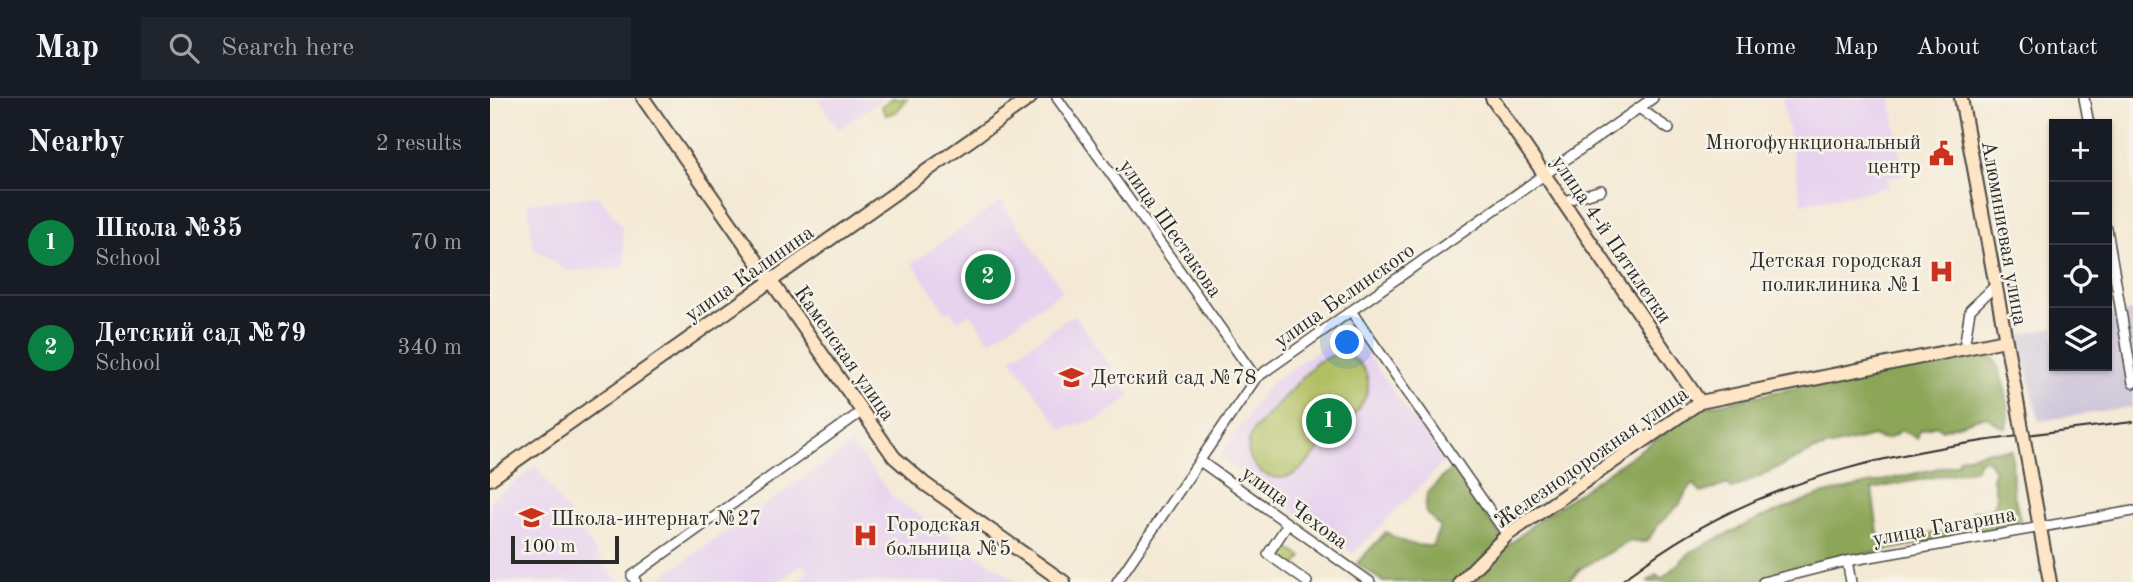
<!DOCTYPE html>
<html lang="en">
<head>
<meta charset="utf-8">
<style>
	body { margin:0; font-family:"Old Standard TT",serif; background:#20242c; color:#f1f3f6 }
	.controls { position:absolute; right:21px; top:21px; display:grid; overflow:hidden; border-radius:0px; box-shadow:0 2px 5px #0004 }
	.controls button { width:63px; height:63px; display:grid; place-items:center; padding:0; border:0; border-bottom:2px solid #363941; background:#171b24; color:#f1f3f6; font:35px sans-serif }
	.scale { position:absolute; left:21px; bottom:18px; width:108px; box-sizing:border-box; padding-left:7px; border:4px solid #2b2b2b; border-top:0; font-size:19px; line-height:24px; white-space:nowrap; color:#2b2b2b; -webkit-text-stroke:5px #f7f3e8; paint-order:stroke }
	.you { position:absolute; left:858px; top:245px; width:24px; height:24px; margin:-18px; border:5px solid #fff; border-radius:50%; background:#1a73e8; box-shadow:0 0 0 10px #1a73e833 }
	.badge { display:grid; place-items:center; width:46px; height:46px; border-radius:50%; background:#0b8043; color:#fff; font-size:23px; font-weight:700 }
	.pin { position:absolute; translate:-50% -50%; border:4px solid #fff; box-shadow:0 2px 7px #0006 }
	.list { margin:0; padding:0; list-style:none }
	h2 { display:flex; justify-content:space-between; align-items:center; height:91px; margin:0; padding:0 28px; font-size:30px }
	h2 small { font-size:23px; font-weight:400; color:#9ea1a6 }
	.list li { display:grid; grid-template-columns:46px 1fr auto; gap:21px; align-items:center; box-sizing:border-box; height:105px; padding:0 28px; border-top:2px solid #363941 }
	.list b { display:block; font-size:26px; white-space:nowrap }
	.list p { margin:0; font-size:23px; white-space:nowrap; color:#9ea1a6 }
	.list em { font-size:23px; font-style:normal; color:#9ea1a6 }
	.icon { flex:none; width:38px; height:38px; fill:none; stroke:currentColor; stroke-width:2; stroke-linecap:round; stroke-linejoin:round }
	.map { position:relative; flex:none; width:1643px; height:484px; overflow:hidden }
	header { display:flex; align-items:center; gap:42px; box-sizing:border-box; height:98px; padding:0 35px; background:#171b24; border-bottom:2px solid #363941 }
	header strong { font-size:33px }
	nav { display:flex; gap:38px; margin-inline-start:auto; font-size:24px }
	.search { width:490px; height:63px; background:#20242c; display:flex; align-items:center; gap:18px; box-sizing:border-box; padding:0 24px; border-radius:0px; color:#9ea1a6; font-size:26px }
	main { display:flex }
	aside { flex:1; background:#171b24 }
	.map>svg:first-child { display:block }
	.built { fill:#e7d2ef }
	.industrial { fill:#c8bfd8 }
	.green { fill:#b0bf62; stroke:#6e7546; stroke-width:2 }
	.forest { fill:#8ca658; stroke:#5c6842; stroke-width:2 }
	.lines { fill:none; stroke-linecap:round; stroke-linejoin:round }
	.street-casing { stroke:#494844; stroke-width:12 }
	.secondary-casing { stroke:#494844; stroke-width:16 }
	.street { stroke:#fff; stroke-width:9 }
	.secondary { stroke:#fde5c5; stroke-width:12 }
	.rail { stroke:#2b2b2b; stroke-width:2 }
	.secondary-bridge-casing { stroke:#494844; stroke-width:16; stroke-linecap:butt }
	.secondary-bridge { stroke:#fde5c5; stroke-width:12 }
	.labels { text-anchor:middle; stroke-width:5; stroke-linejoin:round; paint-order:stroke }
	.poi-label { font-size:21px; fill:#2b2b2b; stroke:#f7f3e8; text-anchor:start }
	.street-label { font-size:21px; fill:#2b2b2b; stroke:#f7f3e8 }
</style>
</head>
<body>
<header>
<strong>Map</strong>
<div class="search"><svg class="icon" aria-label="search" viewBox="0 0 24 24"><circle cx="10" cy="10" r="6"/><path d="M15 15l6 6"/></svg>Search here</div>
<nav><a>Home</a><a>Map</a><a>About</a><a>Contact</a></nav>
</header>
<main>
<aside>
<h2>Nearby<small>2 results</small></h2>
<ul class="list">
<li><span class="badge">1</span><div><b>Школа №35</b><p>School</p></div><em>70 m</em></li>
<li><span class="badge">2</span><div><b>Детский сад №79</b><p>School</p></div><em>340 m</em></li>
</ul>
</aside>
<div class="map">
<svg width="1643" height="484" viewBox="0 0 1643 484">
	<rect width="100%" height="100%" fill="#f7f3e8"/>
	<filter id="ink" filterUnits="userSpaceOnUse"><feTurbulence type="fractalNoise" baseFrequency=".0143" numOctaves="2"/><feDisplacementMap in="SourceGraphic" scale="14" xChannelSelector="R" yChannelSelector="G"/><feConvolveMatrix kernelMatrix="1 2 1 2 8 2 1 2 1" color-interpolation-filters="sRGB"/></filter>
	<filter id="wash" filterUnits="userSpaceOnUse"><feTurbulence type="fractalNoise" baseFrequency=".00686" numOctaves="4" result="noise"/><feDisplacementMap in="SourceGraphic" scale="28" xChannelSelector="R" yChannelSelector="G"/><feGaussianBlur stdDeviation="1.57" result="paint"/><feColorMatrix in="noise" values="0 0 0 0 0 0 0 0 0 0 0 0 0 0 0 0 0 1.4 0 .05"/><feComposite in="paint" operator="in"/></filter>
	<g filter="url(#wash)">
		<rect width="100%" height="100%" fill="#f4e9d4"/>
		<path class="built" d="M327 0H394L349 31Z
			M1292 0H1400L1414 77 1397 80 1399 89 1312 106Z
			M109 98 132 129 135 170 77 173 43 149 38 105Z
			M511 103 573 193 500 243 480 215 468 223 460 212 456 214 422 165Z
			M584 216 641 298 610 321 571 331 521 260Z
			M859 231 954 364 863 456 730 359 778 287Z
			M362 347 404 400 528 484H309L318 473 313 466 288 484H170L168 481Z
			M46 369 94 438 128 484H0V402Z"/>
		<path class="industrial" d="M1643 213V309L1549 323 1529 237 1564 229V268H1617V218Z"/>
		<path class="green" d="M403 0 417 1 406 14 396 17 391 8Z
			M846 256C857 258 867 260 873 270 892 299 853 326 836 345 825 355 814 372 800 378 787 383 771 378 763 365 755 353 758 341 765 330L827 264Z
			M796 449 812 459 805 469 790 458Z"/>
		<path class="forest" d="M1502 255C1511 276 1523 307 1516 330L1506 326 1496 318 1452 332 1446 327 1430 332 1427 340 1411 332C1401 341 1395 344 1383 338L1325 352 1242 391 1238 386 1211 395 1204 386 1196 394 1190 406 1170 425 1156 444 1140 443 1091 470 1078 484H893L867 465 896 434C911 444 924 449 942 448L950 429 935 413 937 395 962 370 1018 448 1047 423 1213 309 1424 265Z
			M1522 352 1523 392 1531 426 1523 430 1482 436 1480 422 1483 413 1501 411 1507 401 1502 378 1505 372 1497 361 1488 363 1486 371 1382 391 1389 442 1461 433 1463 440 1316 467 1285 475 1264 484H1157L1166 477 1172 481 1202 453 1268 421 1330 397 1467 366 1469 360 1498 353Z"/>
	</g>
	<g filter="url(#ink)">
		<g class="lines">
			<defs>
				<path id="street" d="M567 0 766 280
					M1594 0 1599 26
					M1149 10 1179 31
					M1074 103 1111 92
					M1617 131 1643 285
					M861 213 1017 437
					M1474 250 1480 212 1506 187
					M710 363 880 484
					M798 426 778 456 817 484
					M1357 463 1361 484
					M146 484 142 478 371 314
					M627 484 766 280 1163 0
					M1273 484 1357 463 1643 413"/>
				<path id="secondary" d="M153 0 404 359 435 386 574 484
					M1002 0 1210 304
					M1471 0 1524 286
					M0 381 540 0
					M1545 403 1560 484
					M970 484 1017 437 1210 304 1515 242"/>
			</defs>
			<use href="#street" class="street-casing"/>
			<use href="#secondary" class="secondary-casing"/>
			<use href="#street" class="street"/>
			<use href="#secondary" class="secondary"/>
			<path class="rail" d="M1130 484C1285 360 1454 347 1643 324"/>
			<defs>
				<path id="secondary-bridge" d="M1524 286 1545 403"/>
			</defs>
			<use href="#secondary-bridge" class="secondary-bridge-casing"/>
			<use href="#secondary-bridge" class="secondary-bridge"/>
		</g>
	</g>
	<defs>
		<symbol id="civic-bare" viewBox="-9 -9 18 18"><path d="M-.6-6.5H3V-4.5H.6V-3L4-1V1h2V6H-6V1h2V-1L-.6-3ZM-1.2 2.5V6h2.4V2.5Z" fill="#c8321e" stroke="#f7f3e8" stroke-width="2.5" paint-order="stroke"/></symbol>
		<symbol id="hospital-bare" viewBox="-9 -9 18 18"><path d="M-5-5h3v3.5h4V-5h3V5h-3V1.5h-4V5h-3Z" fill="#c8321e" stroke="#f7f3e8" stroke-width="2.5" paint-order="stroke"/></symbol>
		<symbol id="school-bare" viewBox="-9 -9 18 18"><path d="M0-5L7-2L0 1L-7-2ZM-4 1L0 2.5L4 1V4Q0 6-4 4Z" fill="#c8321e" stroke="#f7f3e8" stroke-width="2.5" paint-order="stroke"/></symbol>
	</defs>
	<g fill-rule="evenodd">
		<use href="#civic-bare" x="1434" y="38" width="35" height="35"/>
		<use href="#hospital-bare" x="1434" y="156" width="35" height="35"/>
		<use href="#school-bare" x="564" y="262" width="35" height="35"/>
		<use href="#school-bare" x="24" y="402" width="35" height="35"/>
		<use href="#hospital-bare" x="358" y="420" width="35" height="35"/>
	</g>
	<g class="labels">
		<g class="poi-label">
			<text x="1431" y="51" text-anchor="end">Многофункциональный<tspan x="1431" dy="24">центр</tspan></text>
			<text x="1432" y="169" text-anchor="end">Детская городская<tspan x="1432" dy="24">поликлиника №1</tspan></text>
			<text x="601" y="286">Детский сад №78</text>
			<text x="61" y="427">Школа-интернат №27</text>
			<text x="396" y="433">Городская<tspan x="396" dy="24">больница №5</tspan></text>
		</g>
		<g class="street-label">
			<text transform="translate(681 130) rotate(55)" y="7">улица Шестакова</text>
			<text transform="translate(1515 135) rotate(80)" y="7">Алюминиевая улица</text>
			<text transform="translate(1122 141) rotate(56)" y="7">улица 4-й Пятилетки</text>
			<text transform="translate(259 175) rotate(-35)" y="7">улица Калинина</text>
			<text transform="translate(854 197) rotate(-35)" y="7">улица Белинского</text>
			<text transform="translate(355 255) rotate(55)" y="7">Каменская улица</text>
			<text transform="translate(1101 359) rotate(-35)" y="7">Железнодорожная улица</text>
			<text transform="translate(805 409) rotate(36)" y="7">улица Чехова</text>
			<text transform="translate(1454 428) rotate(-10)" y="7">улица Гагарина</text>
		</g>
	</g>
</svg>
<div class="controls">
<button>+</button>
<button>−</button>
<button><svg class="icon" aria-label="locate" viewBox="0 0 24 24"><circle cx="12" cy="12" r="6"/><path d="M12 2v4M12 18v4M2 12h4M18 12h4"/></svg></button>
<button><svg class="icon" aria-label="layers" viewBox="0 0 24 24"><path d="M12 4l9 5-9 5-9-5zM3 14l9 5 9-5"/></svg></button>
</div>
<div class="scale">100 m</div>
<div class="you"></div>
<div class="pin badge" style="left:839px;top:323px">1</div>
<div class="pin badge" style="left:498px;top:179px">2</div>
</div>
</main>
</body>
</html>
